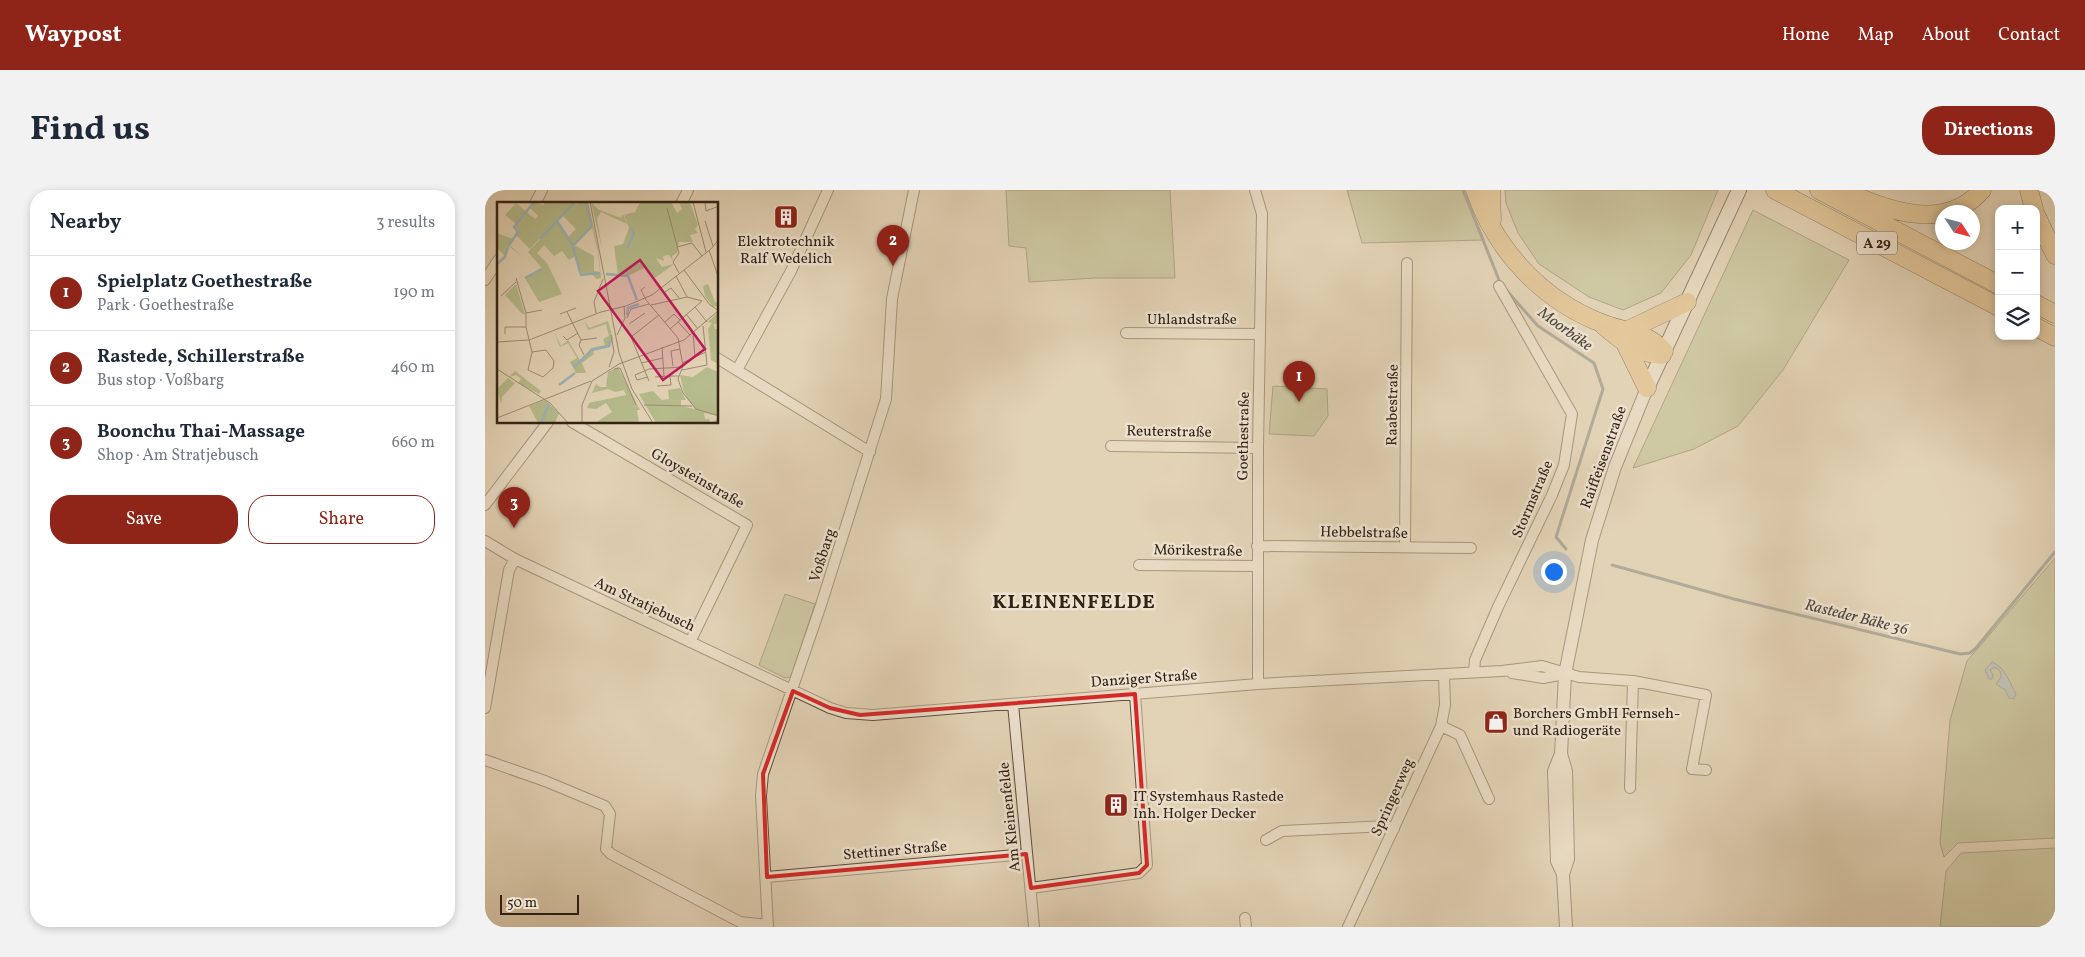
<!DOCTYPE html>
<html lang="en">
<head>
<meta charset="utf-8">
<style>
	body { margin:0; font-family:Vollkorn,serif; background:#f2f2f3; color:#1f2937 }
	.controls { position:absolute; right:15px; top:15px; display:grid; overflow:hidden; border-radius:10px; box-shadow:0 2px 8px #0003 }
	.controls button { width:45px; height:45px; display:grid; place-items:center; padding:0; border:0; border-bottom:1px solid #e0e1e3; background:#fff; color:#1f2937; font:25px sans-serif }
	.compass { position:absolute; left:1450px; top:15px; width:45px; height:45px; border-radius:50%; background:#fff; box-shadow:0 2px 8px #0003; rotate:126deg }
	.scale { position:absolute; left:15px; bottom:12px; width:79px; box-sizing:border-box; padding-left:5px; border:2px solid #322314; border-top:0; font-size:14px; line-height:18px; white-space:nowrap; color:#322314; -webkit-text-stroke:4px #ede2d0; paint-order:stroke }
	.you { position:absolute; left:1068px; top:381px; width:18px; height:18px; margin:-12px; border:4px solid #fff; border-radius:50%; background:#1a73e8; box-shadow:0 0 0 8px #1a73e833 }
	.badge { display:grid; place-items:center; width:32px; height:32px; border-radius:50%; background:#8f2418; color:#fff; font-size:16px; font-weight:700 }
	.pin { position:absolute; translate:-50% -41px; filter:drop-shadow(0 1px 2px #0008) }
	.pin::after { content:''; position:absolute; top:26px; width:18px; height:15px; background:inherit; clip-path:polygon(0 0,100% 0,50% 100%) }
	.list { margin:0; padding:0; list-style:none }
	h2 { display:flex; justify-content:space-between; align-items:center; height:65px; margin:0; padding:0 20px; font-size:21px }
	h2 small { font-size:16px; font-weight:400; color:#747a83 }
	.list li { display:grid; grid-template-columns:32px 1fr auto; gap:15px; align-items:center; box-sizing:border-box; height:75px; padding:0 20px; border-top:1px solid #e0e1e3 }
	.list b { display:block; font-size:19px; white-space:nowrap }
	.list p { margin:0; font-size:16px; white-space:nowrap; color:#747a83 }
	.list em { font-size:16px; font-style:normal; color:#747a83 }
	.actions { display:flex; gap:10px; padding:15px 20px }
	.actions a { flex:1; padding:11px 0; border:1px solid #8f2418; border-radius:20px; text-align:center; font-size:18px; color:#8f2418 }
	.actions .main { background:#8f2418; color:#fff }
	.icon { flex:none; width:28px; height:28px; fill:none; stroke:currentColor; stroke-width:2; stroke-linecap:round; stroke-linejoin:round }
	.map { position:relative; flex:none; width:1570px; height:737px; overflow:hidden; border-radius:20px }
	header { display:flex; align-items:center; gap:30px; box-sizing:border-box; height:70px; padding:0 25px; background:#8f2418; color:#fff }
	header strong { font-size:24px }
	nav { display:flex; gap:28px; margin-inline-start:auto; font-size:18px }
	.intro { display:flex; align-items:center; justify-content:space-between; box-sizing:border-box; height:120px; padding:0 30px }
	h1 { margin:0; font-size:35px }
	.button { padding:12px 22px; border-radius:20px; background:#8f2418; color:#fff; font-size:18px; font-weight:700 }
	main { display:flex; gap:30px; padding:0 30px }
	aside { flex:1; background:#fff; border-radius:20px; box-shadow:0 2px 8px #0003 }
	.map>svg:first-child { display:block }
	.green { fill:#b6bc8c; stroke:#747050 }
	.water { fill:#9bb4ba; stroke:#717a78 }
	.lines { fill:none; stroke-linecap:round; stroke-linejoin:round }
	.stream { stroke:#717a78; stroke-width:3 }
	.minor-casing { stroke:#5e4f3c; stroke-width:12 }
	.tertiary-casing { stroke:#5e4f3c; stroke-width:14 }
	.secondary-casing { stroke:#322314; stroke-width:16 }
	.motorway-casing { stroke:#322314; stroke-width:19 }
	.minor { stroke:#ede2d0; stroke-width:10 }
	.tertiary { stroke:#ede2d0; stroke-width:12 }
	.secondary { stroke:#ede2d0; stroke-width:14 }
	.motorway { stroke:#e2ba7b; stroke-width:18 }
	.marked { fill:none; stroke:#d62828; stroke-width:4; stroke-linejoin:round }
	.labels { text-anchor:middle; stroke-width:5; stroke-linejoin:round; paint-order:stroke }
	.shield { fill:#ede2d0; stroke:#6a5c4c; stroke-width:1 }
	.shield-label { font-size:14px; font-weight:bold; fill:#322314 }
	.poi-label { font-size:15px; fill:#322314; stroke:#ede2d0; text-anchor:start }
	.street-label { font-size:15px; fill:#322314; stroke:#ede2d0 }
	.water-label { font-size:16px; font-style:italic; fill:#4c473e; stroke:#ede2d0 }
	.district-label { font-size:20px; font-weight:bold; letter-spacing:1px; fill:#322314; stroke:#ede2d0 }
	.inset-river { fill:none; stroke:#9bb4ba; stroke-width:2.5 }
	.inset-road { fill:none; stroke:#9c8d75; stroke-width:1 }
	.view { fill:#c2185b; fill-opacity:0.15; stroke:#c2185b; stroke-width:2.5 }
	.inset-edge { fill:none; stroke:#322314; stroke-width:2.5 }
</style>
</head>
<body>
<header>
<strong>Waypost</strong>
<nav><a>Home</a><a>Map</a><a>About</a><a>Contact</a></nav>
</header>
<div class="intro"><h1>Find us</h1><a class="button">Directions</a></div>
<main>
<aside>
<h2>Nearby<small>3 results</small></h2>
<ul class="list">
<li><span class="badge">1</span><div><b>Spielplatz Goethestraße</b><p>Park · Goethestraße</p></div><em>190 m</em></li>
<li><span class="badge">2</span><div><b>Rastede, Schillerstraße</b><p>Bus stop · Voßbarg</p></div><em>460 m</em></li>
<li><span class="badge">3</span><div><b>Boonchu Thai-Massage</b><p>Shop · Am Stratjebusch</p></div><em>660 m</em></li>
</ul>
<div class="actions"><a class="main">Save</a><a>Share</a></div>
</aside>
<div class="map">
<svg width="1570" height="737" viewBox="0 0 1570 737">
	<rect width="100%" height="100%" fill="#e3d3b6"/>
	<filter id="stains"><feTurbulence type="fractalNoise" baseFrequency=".004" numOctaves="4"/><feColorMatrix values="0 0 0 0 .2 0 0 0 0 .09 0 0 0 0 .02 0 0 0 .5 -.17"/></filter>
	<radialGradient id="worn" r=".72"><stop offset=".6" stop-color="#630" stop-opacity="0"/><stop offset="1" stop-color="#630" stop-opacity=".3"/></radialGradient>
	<path class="green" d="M521 0H685L690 88H610L544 92 541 58 524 56Z
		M862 0H978L999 50 877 53Z
		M1020 0H1233L1206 65 1176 103 1138 120 1104 107 1054 74 1033 43 1021 13Z
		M1268 20 1364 70 1298 180 1253 236 1209 259 1148 278Z
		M788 196 842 199 843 226 829 246 784 244Z
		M1570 368V648L1473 653 1459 667 1455 653 1465 530 1482 471Z
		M300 404 330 414 306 487 300 488 274 475Z
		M1570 658V737H1455L1461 681 1476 663Z"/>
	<path class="water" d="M1507 472C1521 478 1524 492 1531 504L1529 509 1524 508 1520 500 1511 494 1516 487 1515 481 1510 477 1505 480 1508 485 1507 489H1504L1500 480Z"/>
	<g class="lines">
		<path class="stream" d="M978 0 1016 95
			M1022 101 1053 136 1109 173 1118 199 1071 347 1081 359
			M1127 375 1249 409 1475 464 1485 463 1491 458 1570 362"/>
		<defs>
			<path id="minor" d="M770 0 777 24 773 258V494
				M50 14 57 0
				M196 14 203 0
				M0 90 14 69
				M641 143 774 144
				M232 168 385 262
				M252 180 306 81 343 0
				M87 232 262 335 205 452
				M626 256 773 258
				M0 315 63 232
				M0 351 30 369 345 518 361 523 388 525 773 494 1017 481 1057 476 1094 487 1148 491 1221 505 1207 579 1221 580
				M772 356 986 358
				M920 357 922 73
				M654 375 772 376
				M989 482 990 470 1013 417 1067 305 1079 275 1087 224 1014 96
				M1027 483 1058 488 1079 484
				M528 514 549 737
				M0 518 24 380 30 369
				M956 536 975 545 1004 609
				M0 570 60 591 120 616 125 624 121 659 126 664 255 732 283 735
				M1145 598 1148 491
				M781 650 797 641 902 636 909 639
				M282 687 541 664
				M546 698 654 683 662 675 650 504
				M760 728 761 737
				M283 737 276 606 278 584 336 415 401 209 407 109 429 0
				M863 737 956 536 960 515 959 485"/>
			<path id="tertiary" d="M1076 564 1081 581 1083 669 1078 684
				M1081 737 1078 684 1072 671 1069 581 1076 564 1080 484 1107 350 1130 277 1162 198"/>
			<path id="secondary" d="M1162 198 1254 0"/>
			<path id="motorway" d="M990 0C1010 59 1056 109 1114 132 1139 143 1158 139 1179 161
				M1006 0 1007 30
				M1290 0 1514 117
				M1334 0 1514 95
				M1544 0 1549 19
				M1361 2C1403 21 1461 42 1497 0
				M1551 25 1570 65
				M1551 114 1570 124
				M1119 136C1136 151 1153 164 1177 165
				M1551 137 1570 147
				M1145 139 1202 112
				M1140 153 1162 198"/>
		</defs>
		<use href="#minor" class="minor-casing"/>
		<use href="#tertiary" class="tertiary-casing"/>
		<use href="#secondary" class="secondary-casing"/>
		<use href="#motorway" class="motorway-casing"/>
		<use href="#minor" class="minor"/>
		<use href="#tertiary" class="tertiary"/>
		<use href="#secondary" class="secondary"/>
		<use href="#motorway" class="motorway"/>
	</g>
	<path d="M0 0H1570V737H0ZM308 501 345 518 375 525 650 504 662 675 654 683 546 698 541 664 282 687 278 584Z" fill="#e3d3b6" fill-opacity=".55" fill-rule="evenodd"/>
	<path class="marked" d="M308 501 345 518 375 525 650 504 662 675 654 683 546 698 541 664 282 687 278 584Z"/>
	<defs>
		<symbol id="building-square" viewBox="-11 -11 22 22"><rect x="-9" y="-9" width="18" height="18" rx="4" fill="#8f2418" stroke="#ede2d0"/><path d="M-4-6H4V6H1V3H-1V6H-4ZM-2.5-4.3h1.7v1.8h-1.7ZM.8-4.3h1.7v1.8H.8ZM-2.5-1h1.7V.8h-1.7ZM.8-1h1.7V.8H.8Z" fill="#fff"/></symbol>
		<symbol id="shop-square" viewBox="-11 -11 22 22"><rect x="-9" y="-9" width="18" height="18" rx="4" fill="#8f2418" stroke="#ede2d0"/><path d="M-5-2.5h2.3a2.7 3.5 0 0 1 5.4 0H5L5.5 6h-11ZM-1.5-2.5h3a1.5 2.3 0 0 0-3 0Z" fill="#fff"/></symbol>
	</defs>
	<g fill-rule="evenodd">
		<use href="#building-square" x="287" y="13" width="28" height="28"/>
		<use href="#shop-square" x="997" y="518" width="28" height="28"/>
		<use href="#building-square" x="617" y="601" width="28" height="28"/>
	</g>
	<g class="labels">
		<rect class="shield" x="1372" y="41.5" width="40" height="23" rx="4"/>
		<g class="shield-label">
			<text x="1392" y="58">A 29</text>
		</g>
		<g class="poi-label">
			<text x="301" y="56" text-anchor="middle">Elektrotechnik<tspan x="301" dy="17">Ralf Wedelich</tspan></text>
			<text x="1028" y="528">Borchers GmbH Fernseh-<tspan x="1028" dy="17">und Radiogeräte</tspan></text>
			<text x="648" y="611">IT Systemhaus Rastede<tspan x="648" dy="17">Inh. Holger Decker</tspan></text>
		</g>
		<g class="street-label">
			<text x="707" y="134">Uhlandstraße</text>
			<text transform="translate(907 215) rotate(-89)" y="5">Raabestraße</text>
			<text transform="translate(684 241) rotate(1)" y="5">Reuterstraße</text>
			<text transform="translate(758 246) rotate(-89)" y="5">Goethestraße</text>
			<text transform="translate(1118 267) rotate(-70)" y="5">Raiffeisenstraße</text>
			<text transform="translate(213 288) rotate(30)" y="5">Gloysteinstraße</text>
			<text transform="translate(1047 309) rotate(-67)" y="5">Stormstraße</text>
			<text transform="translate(879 342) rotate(1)" y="5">Hebbelstraße</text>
			<text transform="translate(713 360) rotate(1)" y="5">Mörikestraße</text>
			<text transform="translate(337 365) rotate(-72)" y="5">Voßbarg</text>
			<text transform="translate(160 414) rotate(25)" y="5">Am Stratjebusch</text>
			<text transform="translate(659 488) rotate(-4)" y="5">Danziger Straße</text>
			<text transform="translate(907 607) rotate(-66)" y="5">Springerweg</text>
			<text transform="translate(524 627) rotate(-96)" y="5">Am Kleinenfelde</text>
			<text transform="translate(410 660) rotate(-5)" y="5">Stettiner Straße</text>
		</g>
		<g class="water-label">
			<text transform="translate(1081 138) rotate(36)" y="6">Moorbäke</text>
			<text transform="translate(1372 426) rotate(14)" y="6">Rasteder Bäke 36</text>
		</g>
		<g class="district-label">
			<text x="589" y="418">KLEINENFELDE</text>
		</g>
	</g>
	<g transform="translate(12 12)">
		<rect width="221" height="221" fill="#e3d3b6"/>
		<path d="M37 0 46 3 49 0H77L33 47 19 33V22L8 13 19 1 38 17 41 14 33 6ZM79 0H91L101 45 105 84 104 76 99 77 95 71 84 73 78 54 72 58 65 49 57 54 47 43 40 51 50 61 65 92 42 100 28 76 45 66 31 50 60 20 71 35 79 27 66 14 78 1 80 3ZM95 25 101 51 103 70 97 69V54L77 43ZM94 0 102 8 124 16 126 12 130 22 104 10 100 16 105 47ZM143 0H174L180 11 185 7 182 0H193L201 23 198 27 201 31 193 33 196 40H182L180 51 175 54 176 59 172 53 166 54 167 59 159 56 165 65 177 62 158 76 149 65 131 74 121 73 117 44 126 42 132 26 127 13 138 10ZM0 31 16 37 13 43 25 55 12 44 8 54 0 46ZM19 82 28 112H25L8 93ZM211 82 218 100H221V104L216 105 208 94 206 84ZM221 110V122H217L218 127H221V162L214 158 211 127 215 121 211 120ZM87 118 92 126 111 119 116 137 112 144 96 148 97 152 85 161 89 171H79L73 160 80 156 71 141 63 145 57 130 64 144 71 138 84 160 94 146 108 143 106 137 112 134 109 122 91 128ZM121 165 143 208H140L142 221H98L115 210 109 201 99 207 90 206 92 201 129 193 127 188 118 190 111 187 95 191 99 182 103 185H109L111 170ZM210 165 221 170 222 214 207 211 208 217H212L213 221 221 217V221H159L142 192 156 189 165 198 172 197 171 188 183 186 189 198H184V204L198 207 187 191 183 173 196 175ZM18 169 44 189 42 192 21 181 24 177 19 173 12 175ZM11 176 18 181 5 195 4 202 0 187ZM48 198 62 211 58 221H41L32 204Z" fill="#b6bc8c" fill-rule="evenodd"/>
		<path class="inset-river" d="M89 0 95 24M60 19 75 42 84 73 103 71M43 37 77 1M12 43 21 30 17 25 37 0M77 43 95 24M130 46 137 32 135 26M0 62 8 55 11 45M109 72 131 74 140 98M28 76 45 67M130 113 131 106 142 102M77 165 95 148 112 144 114 138M62 183 78 171M44 221 52 202"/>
		<path class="inset-road" d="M93 0 122 151 135 187 156 221M196 0 209 50M208 0 209 9 222 4M170 6 182 51 176 60 182 71M208 19 216 44M180 45 195 41 205 54M212 48 222 77M187 68 213 103 222 109M179 74 190 95M19 76 29 111V125M148 85 144 88 149 98 181 136 186 164 181 177 186 191 199 207 222 214M168 90 174 86 182 96M4 94 19 80M154 103 190 95 205 99M129 104 155 93 214 47 222 37M198 105 210 120M70 110 84 138 100 136M29 111 45 108M99 111 97 100 106 77M63 112 79 106M189 112 201 127M130 116 134 107 152 102M168 120 177 112 183 118M181 120 193 133M132 122 148 111M206 124 210 163M173 127 205 99M196 131 198 155M8 132V125H29L35 150 31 168 46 175 56 166 57 159 49 148 35 150M120 133 128 116 127 104M66 134 70 138 81 131M84 138 82 143 87 153M0 140 32 138 104 110 129 104M165 145 167 174M144 161 166 156M185 161 209 150M176 164 174 149 183 147M112 165 117 150 114 133M0 167 53 201 71 221M117 167 123 166 139 203M185 168 210 163M151 175 140 178 138 173 152 167 186 165M158 175 173 174M152 179 134 135 162 113M160 184 174 183 173 174H182M147 203 195 204M0 216 94 179M85 221V203L95 179 122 162 187 138 221 109"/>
		<path class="view" d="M143 58 208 147 166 178 101 89Z"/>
		<rect width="221" height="221" class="inset-edge"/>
	</g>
	<rect width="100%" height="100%" filter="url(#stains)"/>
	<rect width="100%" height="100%" fill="url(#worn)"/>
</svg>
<div class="controls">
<button>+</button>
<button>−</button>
<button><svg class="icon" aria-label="layers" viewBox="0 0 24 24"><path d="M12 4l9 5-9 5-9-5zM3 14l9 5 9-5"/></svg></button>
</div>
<svg class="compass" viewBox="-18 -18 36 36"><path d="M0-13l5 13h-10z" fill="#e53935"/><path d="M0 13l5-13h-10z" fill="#747a83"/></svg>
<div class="scale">50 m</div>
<div class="you"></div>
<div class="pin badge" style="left:814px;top:212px">1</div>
<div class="pin badge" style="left:408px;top:76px">2</div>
<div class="pin badge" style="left:29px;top:338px">3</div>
</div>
</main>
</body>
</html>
